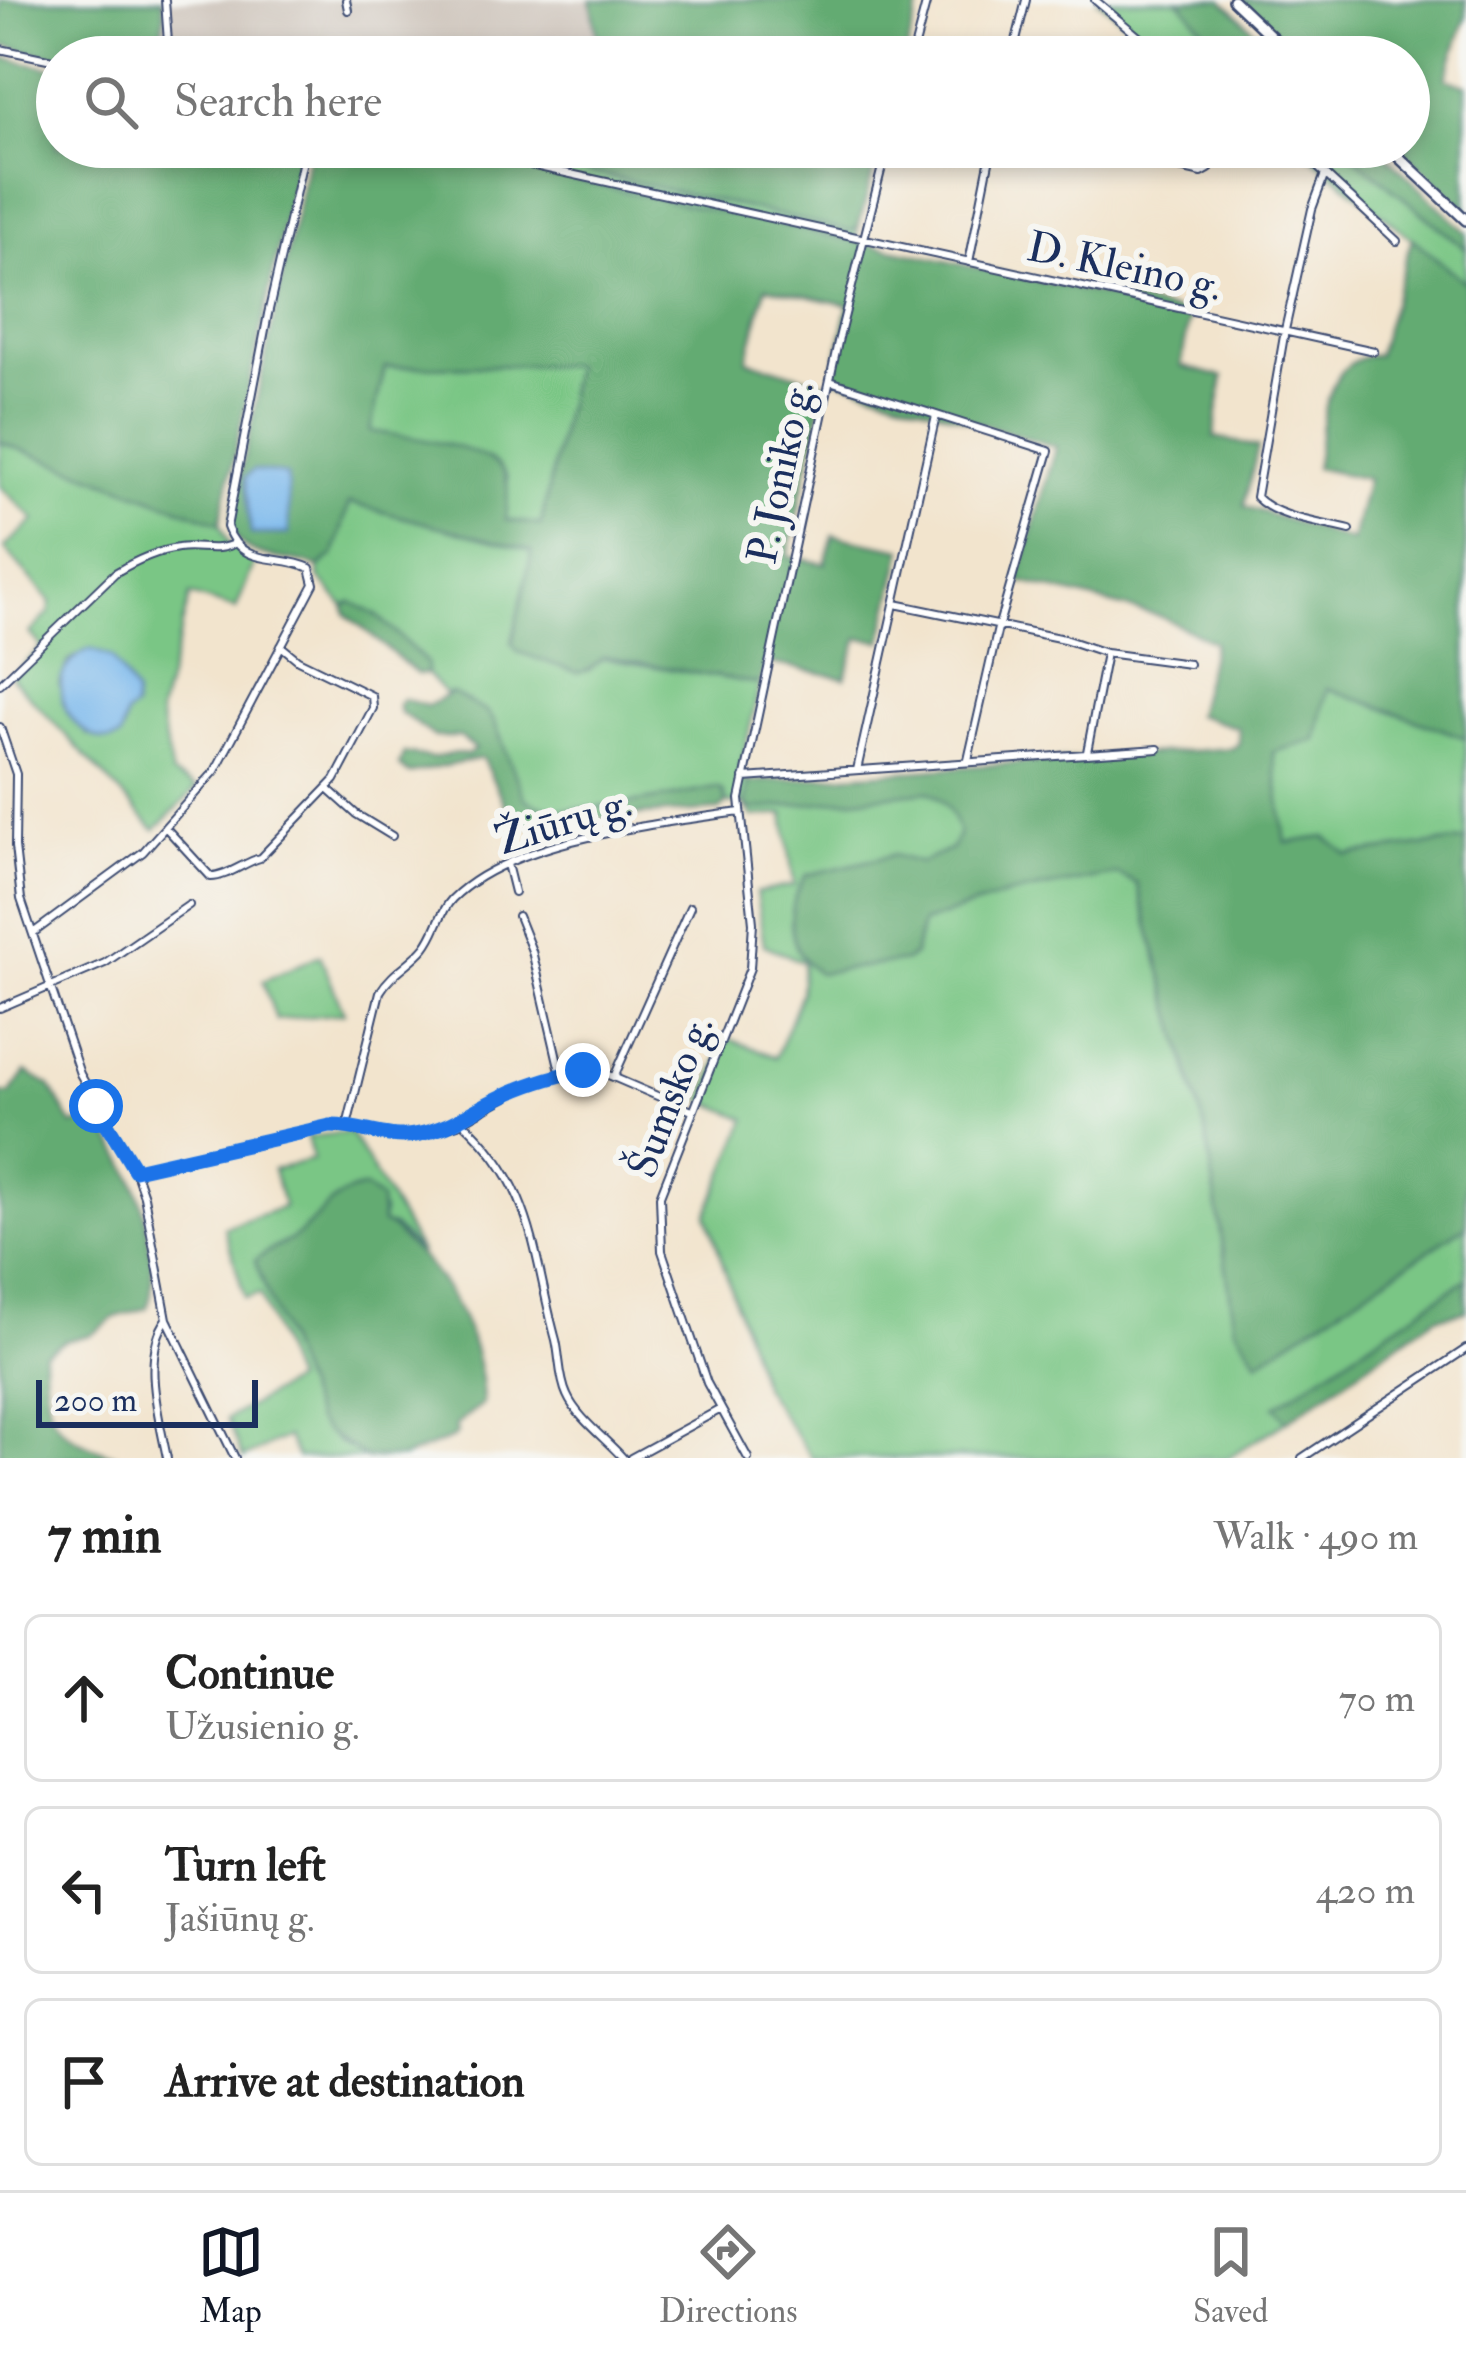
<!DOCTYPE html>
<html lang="en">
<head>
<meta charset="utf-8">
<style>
	body { margin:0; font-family:"IM FELL Double Pica",serif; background:#f6f6f6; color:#222 }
	.scale { position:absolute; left:36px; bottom:30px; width:222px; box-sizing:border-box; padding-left:12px; border:6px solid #1b2f5e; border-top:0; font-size:33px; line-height:42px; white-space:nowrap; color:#1b2f5e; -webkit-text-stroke:9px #f6f6f2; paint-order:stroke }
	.stop { position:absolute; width:36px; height:36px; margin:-27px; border:9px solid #1a73e8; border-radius:50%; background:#fff }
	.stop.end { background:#1a73e8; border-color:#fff; box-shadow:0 3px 12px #0008 }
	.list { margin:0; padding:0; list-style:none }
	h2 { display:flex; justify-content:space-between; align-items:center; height:156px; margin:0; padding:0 48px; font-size:51px }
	h2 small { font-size:39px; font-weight:400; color:#767676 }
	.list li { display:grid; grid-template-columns:78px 1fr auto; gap:36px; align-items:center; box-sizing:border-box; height:168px; margin:0 24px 24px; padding:0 24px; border:3px solid #e0e0e0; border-radius:18px }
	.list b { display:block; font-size:45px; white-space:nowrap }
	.list p { margin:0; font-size:39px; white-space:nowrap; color:#767676 }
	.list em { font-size:39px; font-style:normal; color:#767676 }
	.icon { flex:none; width:66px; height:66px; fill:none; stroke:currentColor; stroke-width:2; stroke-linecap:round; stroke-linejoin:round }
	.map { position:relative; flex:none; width:1466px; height:1458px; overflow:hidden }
	.search { position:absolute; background:#fff; box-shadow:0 6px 18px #0003; left:36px; right:36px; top:36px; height:132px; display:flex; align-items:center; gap:30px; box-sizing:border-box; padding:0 42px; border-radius:66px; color:#767676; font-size:45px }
	.sheet { height:732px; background:#fff }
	nav { display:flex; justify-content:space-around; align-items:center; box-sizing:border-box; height:168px; border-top:3px solid #e0e0e0; background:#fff; font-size:33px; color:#767676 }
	nav a { display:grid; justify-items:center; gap:6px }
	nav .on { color:#111827 }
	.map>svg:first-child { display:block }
	.industrial { fill:#ccc2b9 }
	.green { fill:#7ac685; stroke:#4a7a72; stroke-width:3; fill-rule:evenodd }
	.forest { fill:#63ab72; stroke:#3f6d68; stroke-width:3; fill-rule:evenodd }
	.water { fill:#78b7ec; stroke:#4a73a5; stroke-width:3 }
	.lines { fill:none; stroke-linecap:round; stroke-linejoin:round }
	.street-casing { stroke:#3b4a6f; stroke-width:10 }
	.primary-casing { stroke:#3b4a6f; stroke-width:14 }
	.street { stroke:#fff; stroke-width:6 }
	.primary { stroke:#fff; stroke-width:9 }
	.route { stroke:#1a73e8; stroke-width:15 }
	.labels { text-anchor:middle; stroke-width:12; stroke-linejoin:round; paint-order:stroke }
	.street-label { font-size:42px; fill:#1b2f5e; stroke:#f6f6f2 }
</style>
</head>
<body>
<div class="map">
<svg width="1466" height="1458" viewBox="0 0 1466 1458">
	<rect width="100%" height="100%" fill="#f6f6f2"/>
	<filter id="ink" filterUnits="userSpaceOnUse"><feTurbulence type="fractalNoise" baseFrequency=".00833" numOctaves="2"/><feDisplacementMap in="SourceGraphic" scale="24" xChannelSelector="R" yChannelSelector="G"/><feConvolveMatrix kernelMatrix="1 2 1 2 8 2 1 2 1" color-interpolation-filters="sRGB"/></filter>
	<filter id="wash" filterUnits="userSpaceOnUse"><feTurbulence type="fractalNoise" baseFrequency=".004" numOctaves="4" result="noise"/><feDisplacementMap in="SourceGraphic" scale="48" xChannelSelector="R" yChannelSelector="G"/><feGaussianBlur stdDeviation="2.7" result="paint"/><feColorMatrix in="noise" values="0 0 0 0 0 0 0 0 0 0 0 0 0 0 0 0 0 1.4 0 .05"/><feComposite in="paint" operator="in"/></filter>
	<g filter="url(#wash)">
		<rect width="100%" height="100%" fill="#f2e4cd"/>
		<path class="industrial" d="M162 0H591L600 49 598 57H158L164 15Z"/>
		<path class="green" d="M1098 0H1178C1199 18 1211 40 1233 57H1168Z
			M1300 147H1342L1466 249V283Z
			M546 155 550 163 848 231 858 228 855 242 541 173Z
			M574 364 541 525 506 520 507 477 369 431 385 367Z
			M0 442 220 523 229 544 255 562 236 609 190 595 159 713 172 775 197 788 155 830 11 677 42 647 30 633 49 613 51 602 4 548 35 520 0 486ZM90 649C114 658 136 683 134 709L126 715 123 731 87 735 71 713 59 684 69 660Z
			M349 503 533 551 512 643 760 684 738 779 749 782 745 803 928 791 941 798 951 811 959 832 952 849 920 863 893 855 914 955 922 923 1007 895 1118 874 1137 884 1206 1133 1235 1327 1258 1361 1466 1226V1279L1276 1406 1287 1421 1227 1458H812L763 1388 707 1215 747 1119 702 1100 727 1038 776 1057 801 993 803 962 764 945 756 893 794 885 784 814 753 817 743 804 727 803 718 788C678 795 553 825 524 797L494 721 452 693 445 694 427 674 426 662 383 621 352 603 344 606 319 578V567L334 555Z
			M1327 688 1466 738V840L1347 855 1325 837 1285 843 1273 751 1316 740Z
			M320 955 344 1013 276 1020 263 981Z
			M350 1132 421 1253 392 1226 382 1224 383 1211 365 1188C334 1190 320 1219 296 1236 282 1245 267 1250 255 1261L316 1420 338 1442 366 1458H297L287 1437 243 1458 227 1419 293 1381 260 1294 245 1298 224 1227 284 1207 273 1170 313 1159 307 1137Z"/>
		<path class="forest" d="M0 0H162L164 15 158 57H57L0 45Z
			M591 0H921L905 57H598L600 49Z
			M1178 0H1222L1282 57C1268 57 1245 61 1232 57 1219 52 1193 13 1178 0Z
			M1241 0H1466V16L1446 78 1466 85V209L1399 147H1409V57H1302Z
			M0 57 57 69V147H300L220 523 0 442Z
			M310 147H422L1190 314 1181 366 1223 377 1214 437 1258 447 1244 506 1352 541 1367 479 1315 468C1323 426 1323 357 1377 355L1412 238 1466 283V738L1327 688 1316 740 1273 752 1286 843 1325 837 1348 855 1466 840V1226L1258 1361 1235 1327 1206 1133 1137 884 1118 874 1007 895 922 923 914 955 905 961 819 973C784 949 785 908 806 875L893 855 920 863 952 849 959 832C952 813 946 800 928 791L750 810 745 803 749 782 1233 748 1239 743 1238 728 1196 715 1214 642 1159 616 1018 581 1056 447 833 378 848 305 766 287 747 360 826 383 788 556 825 564 833 535 903 549 882 641 859 638 845 678 765 662 760 684 604 657 589 670 578 673 518 652 512 643 532 551 349 503 334 555 319 567C287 554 234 565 231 519ZM574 365 541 525 506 520C507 506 510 485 504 473 486 444 402 437 370 431L385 367Z
			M548 147H880L858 228 849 231 550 163Z
			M1342 147H1377L1466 232V249Z
			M352 602 378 616 427 663V674H417L346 614 344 606Z
			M452 693 488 713 494 721 524 797C552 825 678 794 718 788L723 791 727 803 720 810 607 817 542 827 527 825 507 809 482 758 409 774 399 766 404 753 432 758 457 753 467 755 476 749 460 737H435L400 712 398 705 403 699 427 706Z
			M26 1072 50 1086 73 1126 96 1115C107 1135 122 1154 131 1174 145 1203 160 1279 147 1308L115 1317 93 1334 65 1341 44 1353C44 1427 56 1435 123 1458H0V1093L10 1094Z
			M365 1188 380 1199 382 1223C394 1227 394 1232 403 1240 449 1279 482 1342 483 1404L455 1426 457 1433 453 1438 402 1458H366L325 1431 316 1421 255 1261C267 1250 283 1245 296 1236 320 1219 334 1190 365 1188Z
			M1466 1279V1311L1436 1317 1287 1421 1275 1406Z"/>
		<path class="water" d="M253 470 287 475 289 534H251L245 478Z
			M90 649 112 657 135 694 134 709 126 715 120 738C83 754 25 679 90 649Z"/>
	</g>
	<g filter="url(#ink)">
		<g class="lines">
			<defs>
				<path id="street" d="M165 0 169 57
					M346 0 348 10
					M1095 0 1163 57
					M0 49 57 61
					M912 57 927 0
					M1012 57 1026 0
					M448 147 1374 351
					M1086 147 1202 173 1209 169 1213 147
					M1296 147 1397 241
					M1325 174 1312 209 1285 330 1256 497C1276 518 1322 523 1350 530
					M969 262 992 147
					M830 381 1049 451 998 628 968 760
					M895 604 1064 639 1106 653 1189 664
					M0 684 115 573C135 561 155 551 178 548 197 545 218 553 235 543
					M0 727 16 774 15 847 21 899 80 1074 135 1170 144 1196 167 1319 235 1458
					M1087 752 1106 653
					M857 770 936 416
					M744 778 1158 749
					M328 789 356 814 392 836
					M166 828 211 877C227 877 245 862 260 858L335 780 373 708 372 696 298 660 281 646
					M507 864 514 892
					M518 916 532 951 561 1075
					M33 933 143 852 215 771 314 584 310 568C279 553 242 569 227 527L268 314 306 147
					M0 1008 105 963 189 905
					M614 1077 690 907
					M462 1121C535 1187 532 1252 556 1340 560 1357 559 1378 567 1395 577 1418 606 1439 623 1458
					M347 1126 380 992C392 972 411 964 425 947 437 932 439 913 452 899 513 838 658 824 740 812
					M135 1170 330 1126 400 1137 417 1135 458 1124 520 1089 561 1075 599 1071 692 1111
					M167 1319C141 1354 159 1418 167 1458
					M631 1458 719 1410
					M748 1458 707 1383 662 1251 660 1196 750 968 753 923 740 799 838 342 887 147
					M1302 1458 1466 1349"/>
				<path id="primary" d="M1233 0 1293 57
					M1388 147 1466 220"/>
			</defs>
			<use href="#street" class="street-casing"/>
			<use href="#primary" class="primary-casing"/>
			<use href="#street" class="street"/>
			<use href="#primary" class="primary"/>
		</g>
	</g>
	<g class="lines" filter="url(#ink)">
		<path class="route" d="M96 1106 135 1170 330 1126C359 1125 387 1140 415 1135 452 1128 469 1112 501 1097 527 1084 555 1076 583 1070"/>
	</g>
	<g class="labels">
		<g class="street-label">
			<text transform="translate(1125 265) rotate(12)" y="15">D. Kleino g.</text>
			<text transform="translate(779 472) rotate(-78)" y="15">P. Joniko g.</text>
			<text transform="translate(563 820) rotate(-17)" y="15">Žiūrų g.</text>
			<text transform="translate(669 1096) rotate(-69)" y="15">Šumsko g.</text>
		</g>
	</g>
</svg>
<div class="scale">200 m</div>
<div class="stop" style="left:96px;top:1106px"></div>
<div class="stop end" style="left:583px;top:1070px"></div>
<div class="search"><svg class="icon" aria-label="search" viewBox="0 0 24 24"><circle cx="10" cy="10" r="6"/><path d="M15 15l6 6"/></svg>Search here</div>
</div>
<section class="sheet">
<h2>7 min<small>Walk · 490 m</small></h2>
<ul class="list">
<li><svg class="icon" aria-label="ahead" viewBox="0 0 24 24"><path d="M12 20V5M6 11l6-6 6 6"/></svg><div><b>Continue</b><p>Užusienio g.</p></div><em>70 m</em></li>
<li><svg class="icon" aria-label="left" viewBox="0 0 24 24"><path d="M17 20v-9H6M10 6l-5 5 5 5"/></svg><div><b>Turn left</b><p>Jašiūnų g.</p></div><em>420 m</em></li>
<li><svg class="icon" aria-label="arrive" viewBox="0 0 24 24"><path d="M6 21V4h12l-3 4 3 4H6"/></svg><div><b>Arrive at destination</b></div></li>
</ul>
</section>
<nav>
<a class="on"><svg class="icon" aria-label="map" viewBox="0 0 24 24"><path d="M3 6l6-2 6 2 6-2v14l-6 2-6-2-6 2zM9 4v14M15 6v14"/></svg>Map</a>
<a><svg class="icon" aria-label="directions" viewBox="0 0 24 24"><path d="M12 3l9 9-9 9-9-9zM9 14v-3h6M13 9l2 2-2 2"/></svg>Directions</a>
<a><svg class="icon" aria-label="saved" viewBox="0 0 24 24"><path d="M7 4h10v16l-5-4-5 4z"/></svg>Saved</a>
</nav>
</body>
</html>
